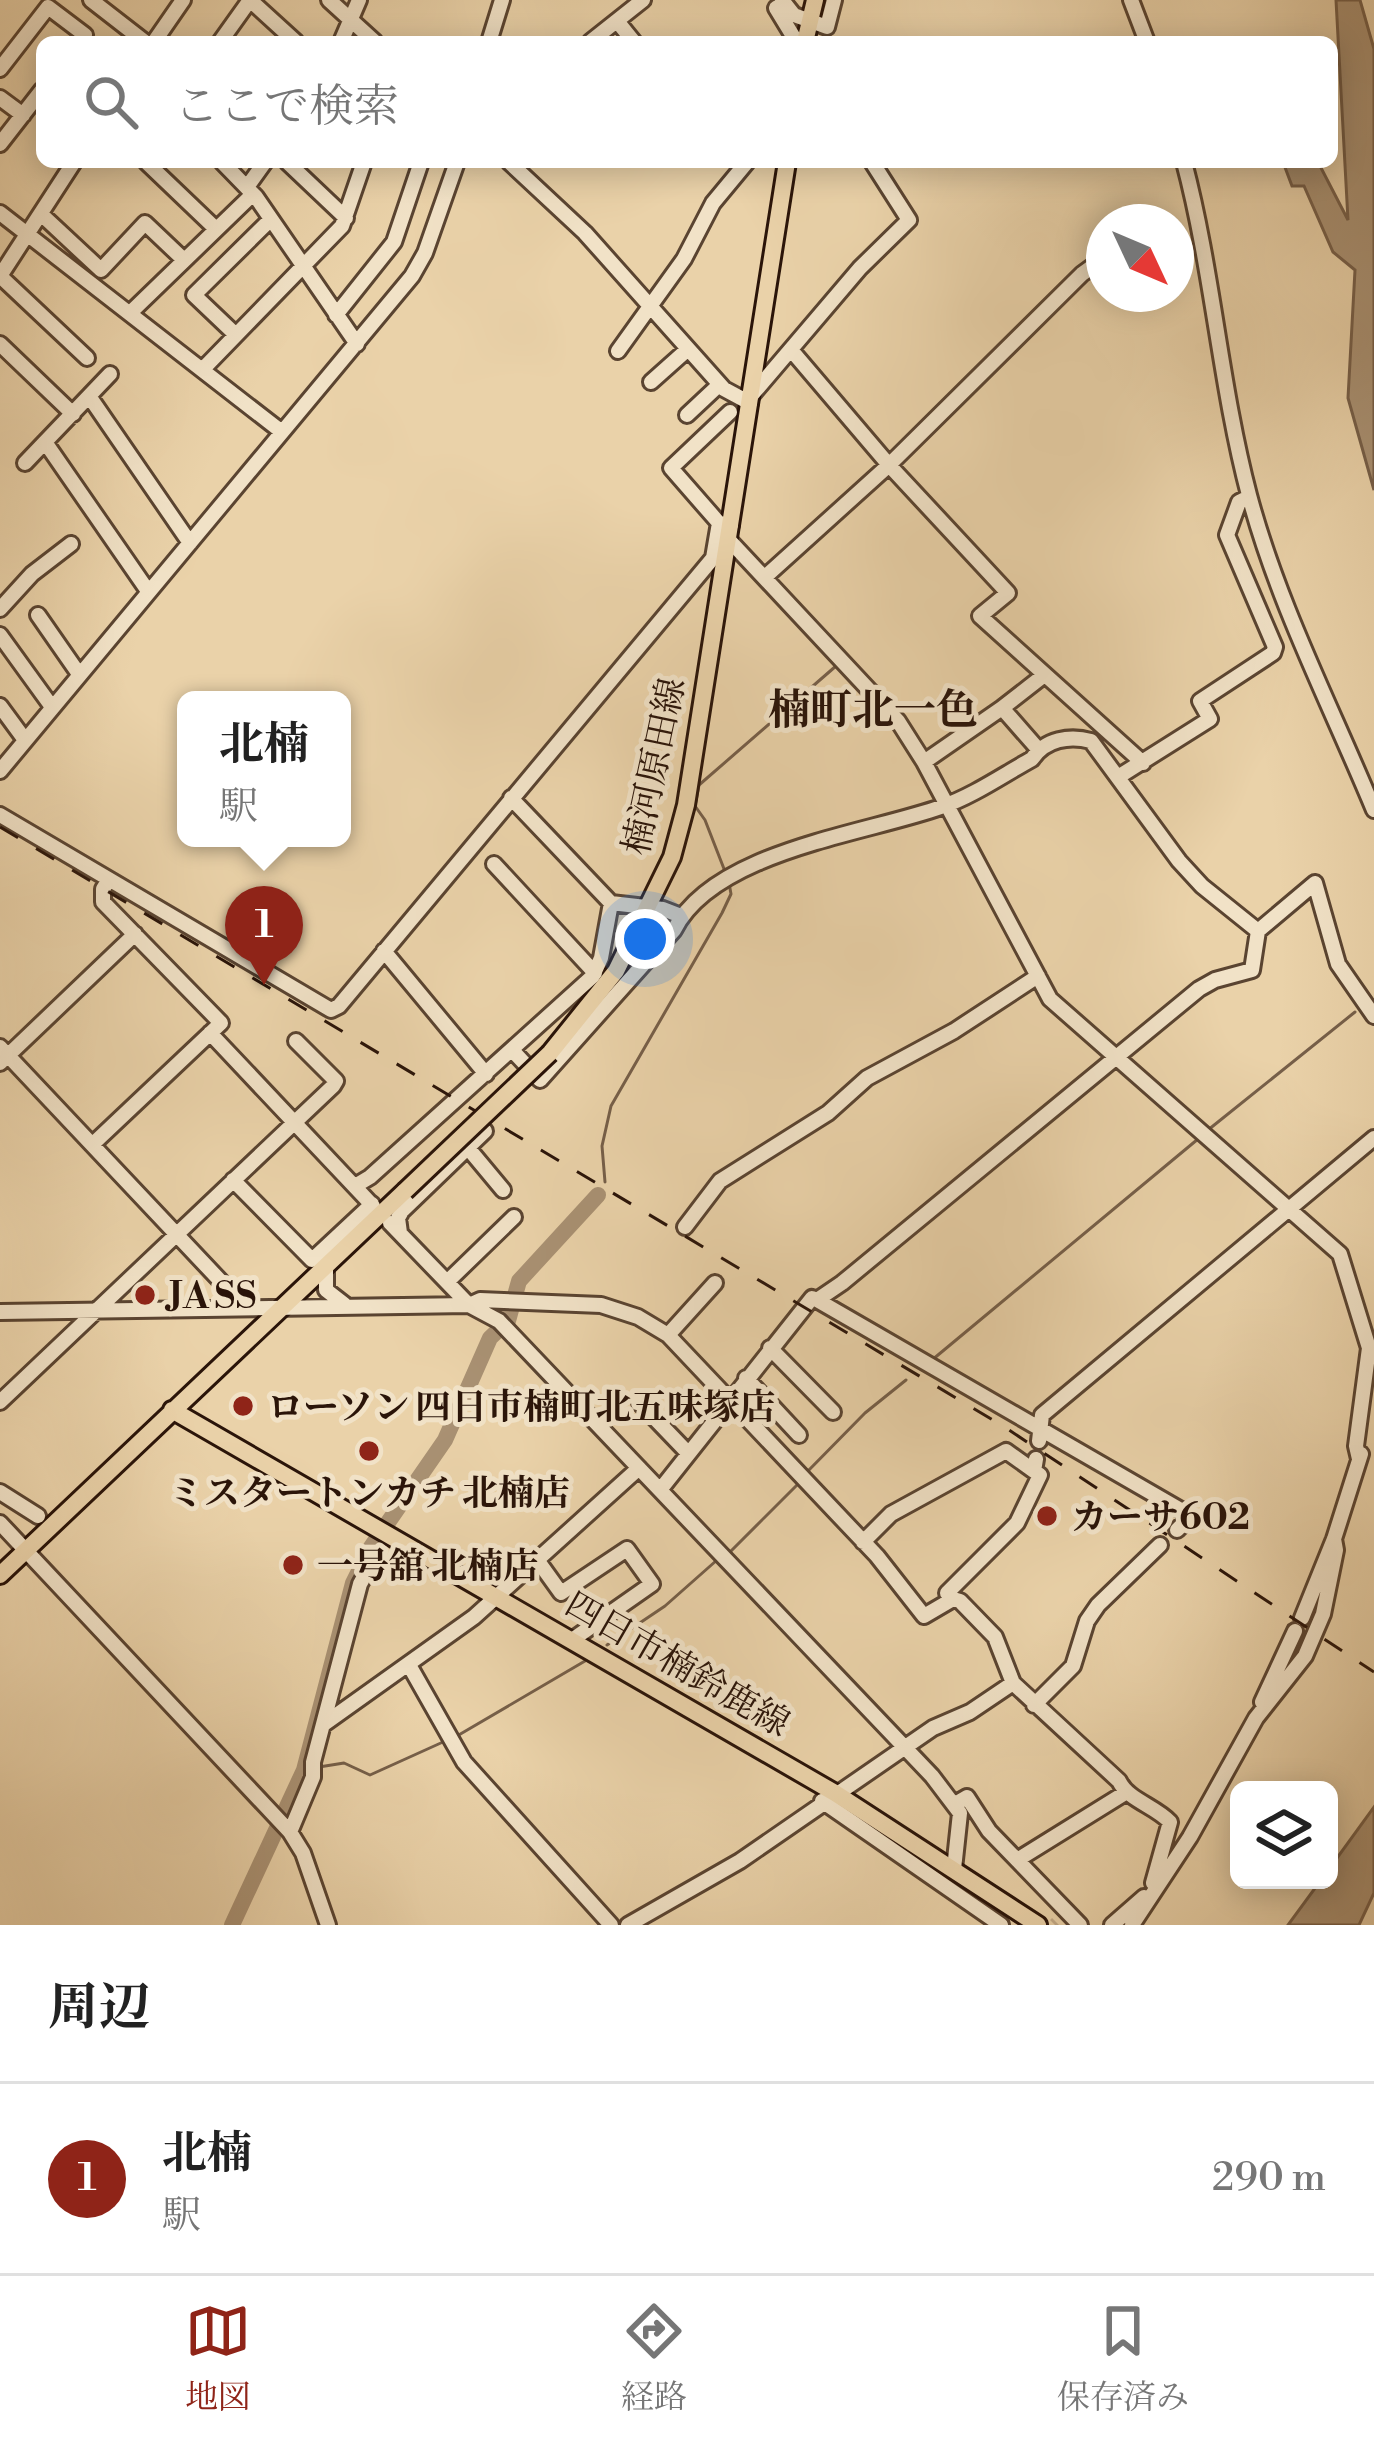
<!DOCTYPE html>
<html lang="ja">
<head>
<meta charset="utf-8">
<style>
	body { margin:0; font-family:"Libre Bodoni","Noto Serif JP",serif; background:#f6f6f6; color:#222 }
	.controls { position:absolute; right:36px; bottom:36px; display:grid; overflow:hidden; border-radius:18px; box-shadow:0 6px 30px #0003 }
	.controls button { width:108px; height:108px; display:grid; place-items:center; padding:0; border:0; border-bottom:3px solid #e0e0e0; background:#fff; color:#222; font:60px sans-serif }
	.compass { position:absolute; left:1086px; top:204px; width:108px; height:108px; border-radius:50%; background:#fff; box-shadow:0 6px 30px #0003; rotate:134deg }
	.you { position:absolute; left:645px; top:939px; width:42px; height:42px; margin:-30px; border:9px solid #fff; border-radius:50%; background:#1a73e8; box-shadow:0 0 0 18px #1a73e833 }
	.badge { display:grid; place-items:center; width:78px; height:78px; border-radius:50%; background:#8f2418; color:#fff; font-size:39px; font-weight:700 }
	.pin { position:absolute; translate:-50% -99px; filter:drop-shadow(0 3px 6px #0008) }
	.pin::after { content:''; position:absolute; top:63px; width:42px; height:36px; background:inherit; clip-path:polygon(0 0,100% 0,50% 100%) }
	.popup { position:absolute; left:177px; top:691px; width:174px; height:156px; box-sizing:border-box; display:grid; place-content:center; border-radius:18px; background:#fff; filter:drop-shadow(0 3px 9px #0005); font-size:39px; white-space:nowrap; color:#767676 }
	.popup b { font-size:45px; color:#222 }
	.popup::after { content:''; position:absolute; left:50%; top:100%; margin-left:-24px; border:24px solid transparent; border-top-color:#fff }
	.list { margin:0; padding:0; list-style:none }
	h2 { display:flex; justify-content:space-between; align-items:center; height:156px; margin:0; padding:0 48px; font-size:51px }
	h2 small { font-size:39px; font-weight:400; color:#767676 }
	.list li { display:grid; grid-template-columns:78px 1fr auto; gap:36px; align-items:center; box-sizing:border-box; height:192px; padding:0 48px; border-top:3px solid #e0e0e0 }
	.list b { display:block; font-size:45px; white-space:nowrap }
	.list p { margin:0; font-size:39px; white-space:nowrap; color:#767676 }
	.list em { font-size:39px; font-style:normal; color:#767676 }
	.icon { flex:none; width:66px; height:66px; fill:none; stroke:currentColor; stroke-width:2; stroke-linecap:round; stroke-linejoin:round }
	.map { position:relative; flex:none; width:1374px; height:1925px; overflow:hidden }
	.search { position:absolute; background:#fff; box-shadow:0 6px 30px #0003; left:36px; right:36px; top:36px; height:132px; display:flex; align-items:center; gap:30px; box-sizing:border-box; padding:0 42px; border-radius:18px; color:#767676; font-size:45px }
	.sheet { height:348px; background:#fff }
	nav { display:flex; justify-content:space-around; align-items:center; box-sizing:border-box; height:168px; border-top:3px solid #e0e0e0; background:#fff; font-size:33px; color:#767676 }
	nav a { display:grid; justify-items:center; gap:6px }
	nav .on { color:#8f2418 }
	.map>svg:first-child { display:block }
	.water { fill:#a99173; stroke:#765f49; stroke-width:3 }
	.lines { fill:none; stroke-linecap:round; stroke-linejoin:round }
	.stream { stroke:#765f49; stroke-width:3 }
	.river { stroke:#a99173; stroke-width:16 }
	.minor-tunnel { stroke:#c4ac89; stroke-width:14; stroke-dasharray:14 7; stroke-linecap:butt }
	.minor-casing { stroke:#5a4431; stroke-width:20 }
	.major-casing { stroke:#2a1409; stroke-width:22 }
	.minor { stroke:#f1e2c7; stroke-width:14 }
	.major { stroke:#ead2a9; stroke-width:16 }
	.rail { stroke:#2a1409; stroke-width:3; stroke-dasharray:21 21; stroke-linecap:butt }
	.major-bridge-casing { stroke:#2a1409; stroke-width:22; stroke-linecap:butt }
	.major-bridge { stroke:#ead2a9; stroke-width:16 }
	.poi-dot { fill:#8f2418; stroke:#f1e2c7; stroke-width:4.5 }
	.labels { text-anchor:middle; stroke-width:10; stroke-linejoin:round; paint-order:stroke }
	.street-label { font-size:36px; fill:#2a1409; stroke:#f1e2c7 }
	.poi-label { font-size:36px; font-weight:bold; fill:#2a1409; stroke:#f1e2c7; text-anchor:start }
	.quarter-label { font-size:42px; font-weight:bold; fill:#2a1409; stroke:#f1e2c7 }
</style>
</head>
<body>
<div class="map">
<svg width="1374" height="1925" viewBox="0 0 1374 1925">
	<rect width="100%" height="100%" fill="#ead2a9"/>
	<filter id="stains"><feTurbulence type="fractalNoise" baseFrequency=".00167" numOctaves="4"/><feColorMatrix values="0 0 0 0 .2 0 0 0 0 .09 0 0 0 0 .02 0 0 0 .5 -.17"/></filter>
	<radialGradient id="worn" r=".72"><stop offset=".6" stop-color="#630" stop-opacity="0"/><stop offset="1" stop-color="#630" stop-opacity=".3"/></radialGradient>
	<path class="water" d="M1336 0H1360L1374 49V490L1348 398 1355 270 1333 252 1304 186H1292L1283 162H1318L1348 220Z
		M1374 1807V1893L1359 1925H1288L1321 1880H1329V1869Z"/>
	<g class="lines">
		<path class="stream" d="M726 874 705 820 695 806 699 785 836 666
			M1208 1130 1355 1012
			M605 1182 602 1146 611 1106 722 913 731 894 729 883
			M932 1360 1198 1139
			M806 1473 865 1413 906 1380
			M730 1552 801 1481
			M607 1645 665 1606 717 1560
			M457 1736 585 1661
			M319 1767 344 1763 370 1775 443 1742"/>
		<path class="river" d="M232 1925 304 1770 353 1583 371 1547 445 1440 490 1338 508 1321 519 1281 598 1195"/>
		<path class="minor-tunnel" d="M1055 1925 1057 1923"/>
		<defs>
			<path id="minor" d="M91 0 145 42
				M250 0 296 42
				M329 0 375 42
				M782 0 794 15 827 27 834 0
				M1131 0 1147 42
				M784 3 776 8 793 36 792 42
				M617 21 634 42
				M154 42 183 0
				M220 42 250 0
				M341 42 359 0
				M489 42 502 0
				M590 42 643 0
				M0 69 48 7 85 35 79 42
				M0 98 23 115
				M0 144 42 90
				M146 162 216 229
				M222 162 256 197 357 344
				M287 162 346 218
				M509 162 585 233 724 389 750 403
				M1184 162C1213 272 1220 385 1249 495 1278 604 1331 706 1374 810
				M247 187 265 162
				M0 213 282 432
				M41 214 101 270 145 223 184 260
				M0 276 74 162
				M0 276 87 358
				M130 313 253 194
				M336 315 394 242 421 162
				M236 335 194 295 271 219
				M0 344 73 414
				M618 351 684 259 713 203 747 162
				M792 351 889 465 1008 593 980 616 1143 763
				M203 369 342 226 364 162
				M651 382 688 349
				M89 396 110 374
				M751 396 860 268 909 220 872 162
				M687 415 719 385
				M25 463 45 442
				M719 523 671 468 730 412
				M729 540 898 721 924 762 1050 999 1340 1254 1369 1348 1356 1446 1359 1459
				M765 577 889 465 1082 274 1104 258
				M148 591 45 442 89 396 190 543
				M0 609 32 574 71 544
				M38 615 79 674
				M0 635 52 707
				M0 706 25 740
				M1002 708 1043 676
				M924 762 1002 708 1038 749
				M0 771 412 276 425 253 457 162
				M1118 777 1210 719 1200 701 1273 653 1275 647 1227 535 1239 502 1249 497
				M511 798 611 903 663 909 681 916
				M0 815 331 1010 339 1006 713 558 719 523 731 525
				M494 864 595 973
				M384 951 486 1074
				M210 1033 373 1206
				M0 1047 244 1306
				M512 1050 540 1080 674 930C714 851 865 834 941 807 973 796 1003 775 1032 759 1045 739 1070 735 1091 741L1179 861 1202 886 1258 931
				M0 1063 135 934
				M94 1143 221 1023 103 902V889L108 881
				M468 1148 503 1190
				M233 1180 312 1260 372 1204
				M355 1186 370 1177 593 976 601 958 611 903
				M390 1223 469 1305 499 1321 932 1776 960 1813 954 1869
				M685 1227 720 1181 828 1113 867 1078 954 1031 1038 976
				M400 1233 398 1218 402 1211 485 1131
				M326 1265V1290L344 1304
				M447 1282 514 1217
				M817 1300 1186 1513 1190 1517 1177 1530
				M0 1312 469 1305 480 1300 601 1305 638 1317 668 1335 877 1556 924 1616 953 1599 947 1593 1017 1523 1040 1475 1034 1471 1036 1459
				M668 1335 715 1283
				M770 1348 833 1412
				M746 1378 799 1435
				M0 1402 333 1086 336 1081 296 1041
				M640 1403 688 1453
				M1039 1441 1042 1415 1374 1138
				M660 1490 812 1298 817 1300 842 1283 1199 989 1215 980 1252 970 1258 931 1315 883 1338 964 1374 1016
				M0 1492 38 1516
				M0 1523 290 1832 303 1853 328 1925
				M863 1542 891 1514 1006 1451 1034 1471
				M538 1561 561 1593 627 1549 652 1584 572 1640
				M953 1599 960 1601 995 1637 1013 1683 1119 1781C1128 1800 1155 1806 1170 1822L1153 1883
				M1302 1618 1334 1539 1361 1454
				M409 1665 464 1762 611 1925
				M1262 1702 1295 1631
				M1034 1705 1073 1666 1087 1621 1098 1605 1160 1545
				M324 1724 474 1617 639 1468
				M822 1801 1001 1925
				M955 1804 967 1797 989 1831 1080 1925
				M290 1832 313 1777V1762L360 1584 376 1555
				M1017 1860 1125 1793
				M628 1925 740 1861 933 1728 970 1712 1013 1683
				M1112 1925 1144 1897
				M1132 1925 1190 1837 1256 1718 1305 1656 1323 1614 1336 1550 1334 1539"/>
			<path id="major" d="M805 42 815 0
				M550 1053 616 971 672 857 686 805 787 162
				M172 1410 835 1793 1038 1925
				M0 1575 405 1191"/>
		</defs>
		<use href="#minor" class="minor-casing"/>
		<use href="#major" class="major-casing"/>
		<use href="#minor" class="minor"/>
		<use href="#major" class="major"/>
		<path class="rail" d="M0 827 1003 1426 1374 1672"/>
		<defs>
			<path id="major-bridge" d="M405 1191 550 1053"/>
		</defs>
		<use href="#major-bridge" class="major-bridge-casing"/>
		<use href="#major-bridge" class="major-bridge"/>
	</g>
	<g class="poi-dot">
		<circle cx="145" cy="1295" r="12"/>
		<circle cx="243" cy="1406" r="12"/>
		<circle cx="369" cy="1451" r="12"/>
		<circle cx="1047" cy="1516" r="12"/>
		<circle cx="293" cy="1565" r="12"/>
	</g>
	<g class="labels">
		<g class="street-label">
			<text transform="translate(653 766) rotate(-78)" y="13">楠河原田線</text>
			<text transform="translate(678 1663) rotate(30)" y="13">四日市楠鈴鹿線</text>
		</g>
		<g class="poi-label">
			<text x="169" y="1308">JA SS</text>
			<text x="267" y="1419">ローソン 四日市楠町北五味塚店</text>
			<text x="369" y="1505" text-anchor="middle">ミスタートンカチ 北楠店</text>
			<text x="1071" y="1529">カーサ602</text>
			<text x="317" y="1578">一号舘 北楠店</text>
		</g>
		<g class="quarter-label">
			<text x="873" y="724">楠町北一色</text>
		</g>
	</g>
	<rect width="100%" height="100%" filter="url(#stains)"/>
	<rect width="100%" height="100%" fill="url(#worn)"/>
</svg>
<div class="controls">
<button><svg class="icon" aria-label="layers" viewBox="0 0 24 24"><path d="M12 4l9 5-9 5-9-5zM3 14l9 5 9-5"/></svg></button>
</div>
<svg class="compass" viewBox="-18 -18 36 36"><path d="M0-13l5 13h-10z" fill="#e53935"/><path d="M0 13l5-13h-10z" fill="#767676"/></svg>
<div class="you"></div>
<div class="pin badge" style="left:264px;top:985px">1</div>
<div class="popup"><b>北楠</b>駅</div>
<div class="search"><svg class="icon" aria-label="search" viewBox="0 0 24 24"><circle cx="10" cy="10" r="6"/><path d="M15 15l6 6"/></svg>ここで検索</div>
</div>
<section class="sheet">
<h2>周辺<small></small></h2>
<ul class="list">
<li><span class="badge">1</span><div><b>北楠</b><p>駅</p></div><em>290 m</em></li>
</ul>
</section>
<nav>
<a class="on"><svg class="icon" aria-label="map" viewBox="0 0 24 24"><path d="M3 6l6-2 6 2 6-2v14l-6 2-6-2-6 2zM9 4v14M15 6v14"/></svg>地図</a>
<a><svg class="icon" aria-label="directions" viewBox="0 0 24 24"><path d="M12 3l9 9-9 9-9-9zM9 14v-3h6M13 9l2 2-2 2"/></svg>経路</a>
<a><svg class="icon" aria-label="saved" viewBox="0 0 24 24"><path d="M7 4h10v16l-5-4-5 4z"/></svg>保存済み</a>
</nav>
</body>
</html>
